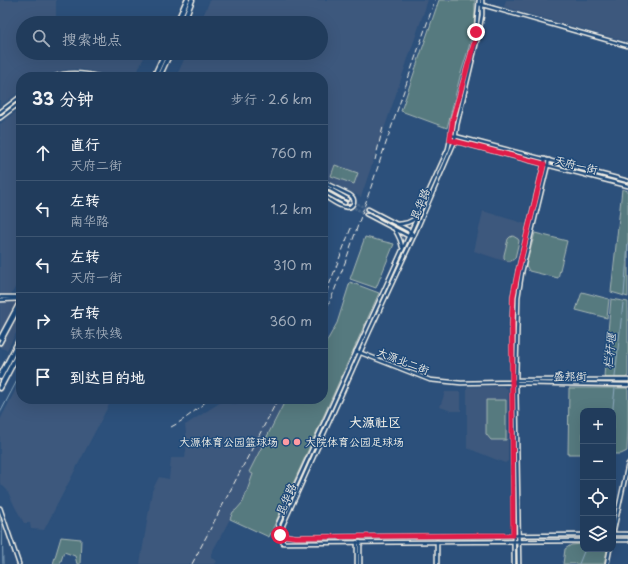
<!DOCTYPE html>
<html lang="zh">
<head>
<meta charset="utf-8">
<style>
	body { margin:0; font-family:"Playpen Sans","LXGW WenKai TC",sans-serif; background:#2d4765; color:#f1f3f6 }
	.controls { position:absolute; right:12px; bottom:12px; display:grid; overflow:hidden; border-radius:8px; box-shadow:0 4px 16px #0002 }
	.controls button { width:36px; height:36px; display:grid; place-items:center; padding:0; border:0; border-bottom:1px solid #3e5672; background:#213c5c; color:#f1f3f6; font:20px sans-serif }
	.stop { position:absolute; width:12px; height:12px; margin:-9px; border:3px solid #e11d48; border-radius:50%; background:#fff }
	.stop.end { background:#e11d48; border-color:#fff; box-shadow:0 1px 4px #0008 }
	.list { margin:0; padding:0; list-style:none }
	h2 { display:flex; justify-content:space-between; align-items:center; height:52px; margin:0; padding:0 16px; font-size:17px }
	h2 small { font-size:13px; font-weight:400; color:#a2adbb }
	.list li { display:grid; grid-template-columns:26px 1fr auto; gap:12px; align-items:center; box-sizing:border-box; height:56px; padding:0 16px; border-top:1px solid #3e5672 }
	.list b { display:block; font-size:15px; white-space:nowrap }
	.list p { margin:0; font-size:13px; white-space:nowrap; color:#a2adbb }
	.list em { font-size:13px; font-style:normal; color:#a2adbb }
	.icon { flex:none; width:22px; height:22px; fill:none; stroke:currentColor; stroke-width:2; stroke-linecap:round; stroke-linejoin:round }
	.map { position:relative; flex:none; width:628px; height:564px; overflow:hidden }
	.search { position:absolute; background:#213c5c; box-shadow:0 4px 16px #0002; left:16px; top:16px; width:312px; height:44px; display:flex; align-items:center; gap:10px; box-sizing:border-box; padding:0 14px; border-radius:22px; color:#a2adbb; font-size:15px }
	.panel { position:absolute; background:#213c5c; box-shadow:0 4px 16px #0002; left:16px; top:72px; width:312px; height:332px; border-radius:16px }
	.map>svg:first-child { display:block }
	.built { fill:#3c587d }
	.green { fill:#577a7f; stroke:#a6b6b4 }
	.lines { fill:none; stroke-linecap:round; stroke-linejoin:round }
	.stream { stroke:#8daac0; stroke-width:1 }
	.secondary-tunnel { stroke:#4a688b; stroke-width:2.5; stroke-dasharray:2.5 1; stroke-linecap:butt }
	.tertiary-casing { stroke:#f4f1e8; stroke-width:5.5 }
	.secondary-casing { stroke:#f4f1e8; stroke-width:5.5 }
	.motorway-casing { stroke:#f4f1e8; stroke-width:7 }
	.tertiary { stroke:#1f4a7a; stroke-width:2.5 }
	.secondary { stroke:#1f4a7a; stroke-width:2.5 }
	.motorway { stroke:#1f4a7a; stroke-width:4 }
	.rail { stroke:#f4f1e8; stroke-width:1; stroke-dasharray:6 3; stroke-linecap:butt }
	.route { stroke:#e11d48; stroke-width:5 }
	.poi-dot { fill:#ff9aa2; stroke:#1f4a7a; stroke-width:1.5 }
	.labels { text-anchor:middle; stroke-width:3; stroke-linejoin:round; paint-order:stroke }
	.street-label { font-size:11px; fill:#f4f1e8; stroke:#1f4a7a }
	.poi-label { font-size:11px; fill:#f4f1e8; stroke:#1f4a7a; text-anchor:end }
	.water-label { font-size:12px; font-style:italic; fill:#dadfde; stroke:#1f4a7a }
	.quarter-label { font-size:13px; font-weight:bold; fill:#f4f1e8; stroke:#1f4a7a }
</style>
</head>
<body>
<div class="map">
<svg width="628" height="564" viewBox="0 0 628 564">
	<rect width="100%" height="100%" fill="#2c507b"/>
	<filter id="ink" filterUnits="userSpaceOnUse"><feTurbulence type="fractalNoise" baseFrequency=".025" numOctaves="2"/><feDisplacementMap in="SourceGraphic" scale="8" xChannelSelector="R" yChannelSelector="G"/><feConvolveMatrix kernelMatrix="1 2 1 2 8 2 1 2 1" color-interpolation-filters="sRGB"/></filter>
	<g filter="url(#ink)">
		<path class="built" d="M0 0H56V19L142 21V23H23V53H146L135 77H111L94 72 79 69 67 70 54 73 44 77H21V91L0 106Z
			M210 0H428L361 197 323 178V77H176L187 53H321V23H200Z
			M506 0H628V42L504 7Z
			M21 108V277L11 295 21 299V324L7 350 0 348V124Z
			M483 211 526 224 516 259 510 263 474 251Z
			M21 379V399H112L44 530 31 529 30 523H24L15 507 7 490 0 483V420Z
			M503 386 508 389V461L505 463 467 448V387Z
			M445 392H461V411H451L440 407Z
			M249 399H272L283 404 249 472 254 474 243 502 236 510 233 512 230 519 211 554V558L217 561 215 564H140L152 491 159 477 169 479 171 458H185L187 442 185 425 224 400 232 404 244 403Z"/>
		<path class="green" d="M439 0H475V20L469 47 461 73 447 128 401 111Z
			M335 165 358 173 354 184 331 176Z
			M622 189 628 191V297L611 292Z
			M535 233 567 241 558 278 529 271 526 265Z
			M513 236 518 239 519 241 515 258 511 261H507L504 258V255L508 239 510 237Z
			M365 237 394 244 376 288 350 279Z
			M350 282 379 293 269 537 230 519 233 512 236 510 243 502 253 474 249 472 286 399H323V348L337 323Z
			M582 292 609 299 607 318 576 310Z
			M611 299 628 302V376L625 378H605L604 376Z
			M569 388H626L628 389V427L627 451 621 454H613V411H583V454H568Z
			M486 400H506V440H491L486 434Z
			M61 537 81 539 80 564H77L75 556 64 552 60 564H53Z
			M583 544V549H606L607 550 604 564H563L565 549 571 545Z"/>
		<g class="lines">
			<path class="stream" d="M624 295 628 244
				M615 377 623 303
				M0 413 21 373
				M613 433 614 428 613 407 615 388
				M0 519 2 524 3 564
				M579 564 585 549"/>
			<path class="secondary-tunnel" d="M348 199 368 209
				M345 203 366 214"/>
			<defs>
				<path id="tertiary" d="M479 4 628 46
					M518 271 545 159
					M522 272 549 160
					M0 297H21
					M0 300 21 299
					M0 338 21 299
					M0 343 21 304
					M356 351 430 380 461 383 512 382 516 380H628
					M514 383 628 385
					M0 508 19 564
					M613 534 628 464
					M357 542V564
					M437 542V564
					M360 564V542
					M607 564 610 549"/>
				<path id="secondary" d="M479 0 475 40 453 118 450 140 448 149 278 524 283 543 583 541
					M53 77C68 71 86 73 101 77
					M0 112 21 96
					M0 118 21 102
					M451 135 628 181
					M450 140 628 186
					M323 182 350 195C353 197 355 200 353 204 348 214 329 199 323 195
					M323 185 348 199
					M323 191 345 203
					M368 209 410 231 414 236
					M366 214 408 236H414
					M397 224C404 224 410 223 415 218
					M395 230C398 235 401 241 402 247
					M281 534 283 525 369 333 414 236 455 141 457 125 479 32 482 15V0
					M613 534H628
					M280 535 296 537 583 535
					M613 540H628
					M514 564 512 324 513 296 518 271
					M519 564 516 380 518 297 522 272"/>
				<path id="motorway" d="M177 23 187 0
					M183 23 192 0
					M154 77 165 53
					M159 77 170 53
					M0 377 21 337
					M0 388 21 348"/>
			</defs>
			<use href="#tertiary" class="tertiary-casing"/>
			<use href="#secondary" class="secondary-casing"/>
			<use href="#motorway" class="motorway-casing"/>
			<use href="#tertiary" class="tertiary"/>
			<use href="#secondary" class="secondary"/>
			<use href="#motorway" class="motorway"/>
			<path class="rail" d="M375 160 383 127
				M323 301 351 228
				M323 315 333 294 346 260 435 0
				M171 427C185 420 197 409 209 399
				M192 564 278 399"/>
		</g>
	</g>
	<g class="lines" filter="url(#ink)">
		<path class="route" d="M280 535 296 537 513 535 512 382V324L513 296 518 271 544 164 450 140 453 118 475 40 476 32"/>
	</g>
	<g class="poi-dot">
		<circle cx="286" cy="442" r="4"/>
		<circle cx="297" cy="442" r="4"/>
	</g>
	<g class="labels">
		<g class="street-label">
			<text transform="translate(576 165) rotate(14)" y="4">天府一街</text>
			<text transform="translate(420 204) rotate(-67)" y="4">昆华路</text>
			<text transform="translate(403 361) rotate(21)" y="4">大源北二街</text>
			<text x="570" y="380">盛邦街</text>
			<text transform="translate(286 499) rotate(-66)" y="4">昆华路</text>
		</g>
		<g class="poi-label">
			<text x="278" y="446">大源体育公园篮球场</text>
			<text x="305" y="446" text-anchor="start">大院体育公园足球场</text>
		</g>
		<g class="water-label">
			<text transform="translate(610 351) rotate(-84)" y="4">栏杆堰</text>
		</g>
		<g class="quarter-label">
			<text x="375" y="427">大源社区</text>
		</g>
	</g>
</svg>
<div class="controls">
<button>+</button>
<button>−</button>
<button><svg class="icon" aria-label="locate" viewBox="0 0 24 24"><circle cx="12" cy="12" r="6"/><path d="M12 2v4M12 18v4M2 12h4M18 12h4"/></svg></button>
<button><svg class="icon" aria-label="layers" viewBox="0 0 24 24"><path d="M12 4l9 5-9 5-9-5zM3 14l9 5 9-5"/></svg></button>
</div>
<div class="stop" style="left:280px;top:535px"></div>
<div class="stop end" style="left:476px;top:32px"></div>
<div class="search"><svg class="icon" aria-label="search" viewBox="0 0 24 24"><circle cx="10" cy="10" r="6"/><path d="M15 15l6 6"/></svg>搜索地点</div>
<section class="panel">
<h2>33 分钟<small>步行 · 2.6 km</small></h2>
<ul class="list">
<li><svg class="icon" aria-label="ahead" viewBox="0 0 24 24"><path d="M12 20V5M6 11l6-6 6 6"/></svg><div><b>直行</b><p>天府二街</p></div><em>760 m</em></li>
<li><svg class="icon" aria-label="left" viewBox="0 0 24 24"><path d="M17 20v-9H6M10 6l-5 5 5 5"/></svg><div><b>左转</b><p>南华路</p></div><em>1.2 km</em></li>
<li><svg class="icon" aria-label="left" viewBox="0 0 24 24"><path d="M17 20v-9H6M10 6l-5 5 5 5"/></svg><div><b>左转</b><p>天府一街</p></div><em>310 m</em></li>
<li><svg class="icon" aria-label="right" viewBox="0 0 24 24"><path d="M7 20v-9h11M14 6l5 5-5 5"/></svg><div><b>右转</b><p>铁东快线</p></div><em>360 m</em></li>
<li><svg class="icon" aria-label="arrive" viewBox="0 0 24 24"><path d="M6 21V4h12l-3 4 3 4H6"/></svg><div><b>到达目的地</b></div></li>
</ul>
</section>
</div>
</body>
</html>
